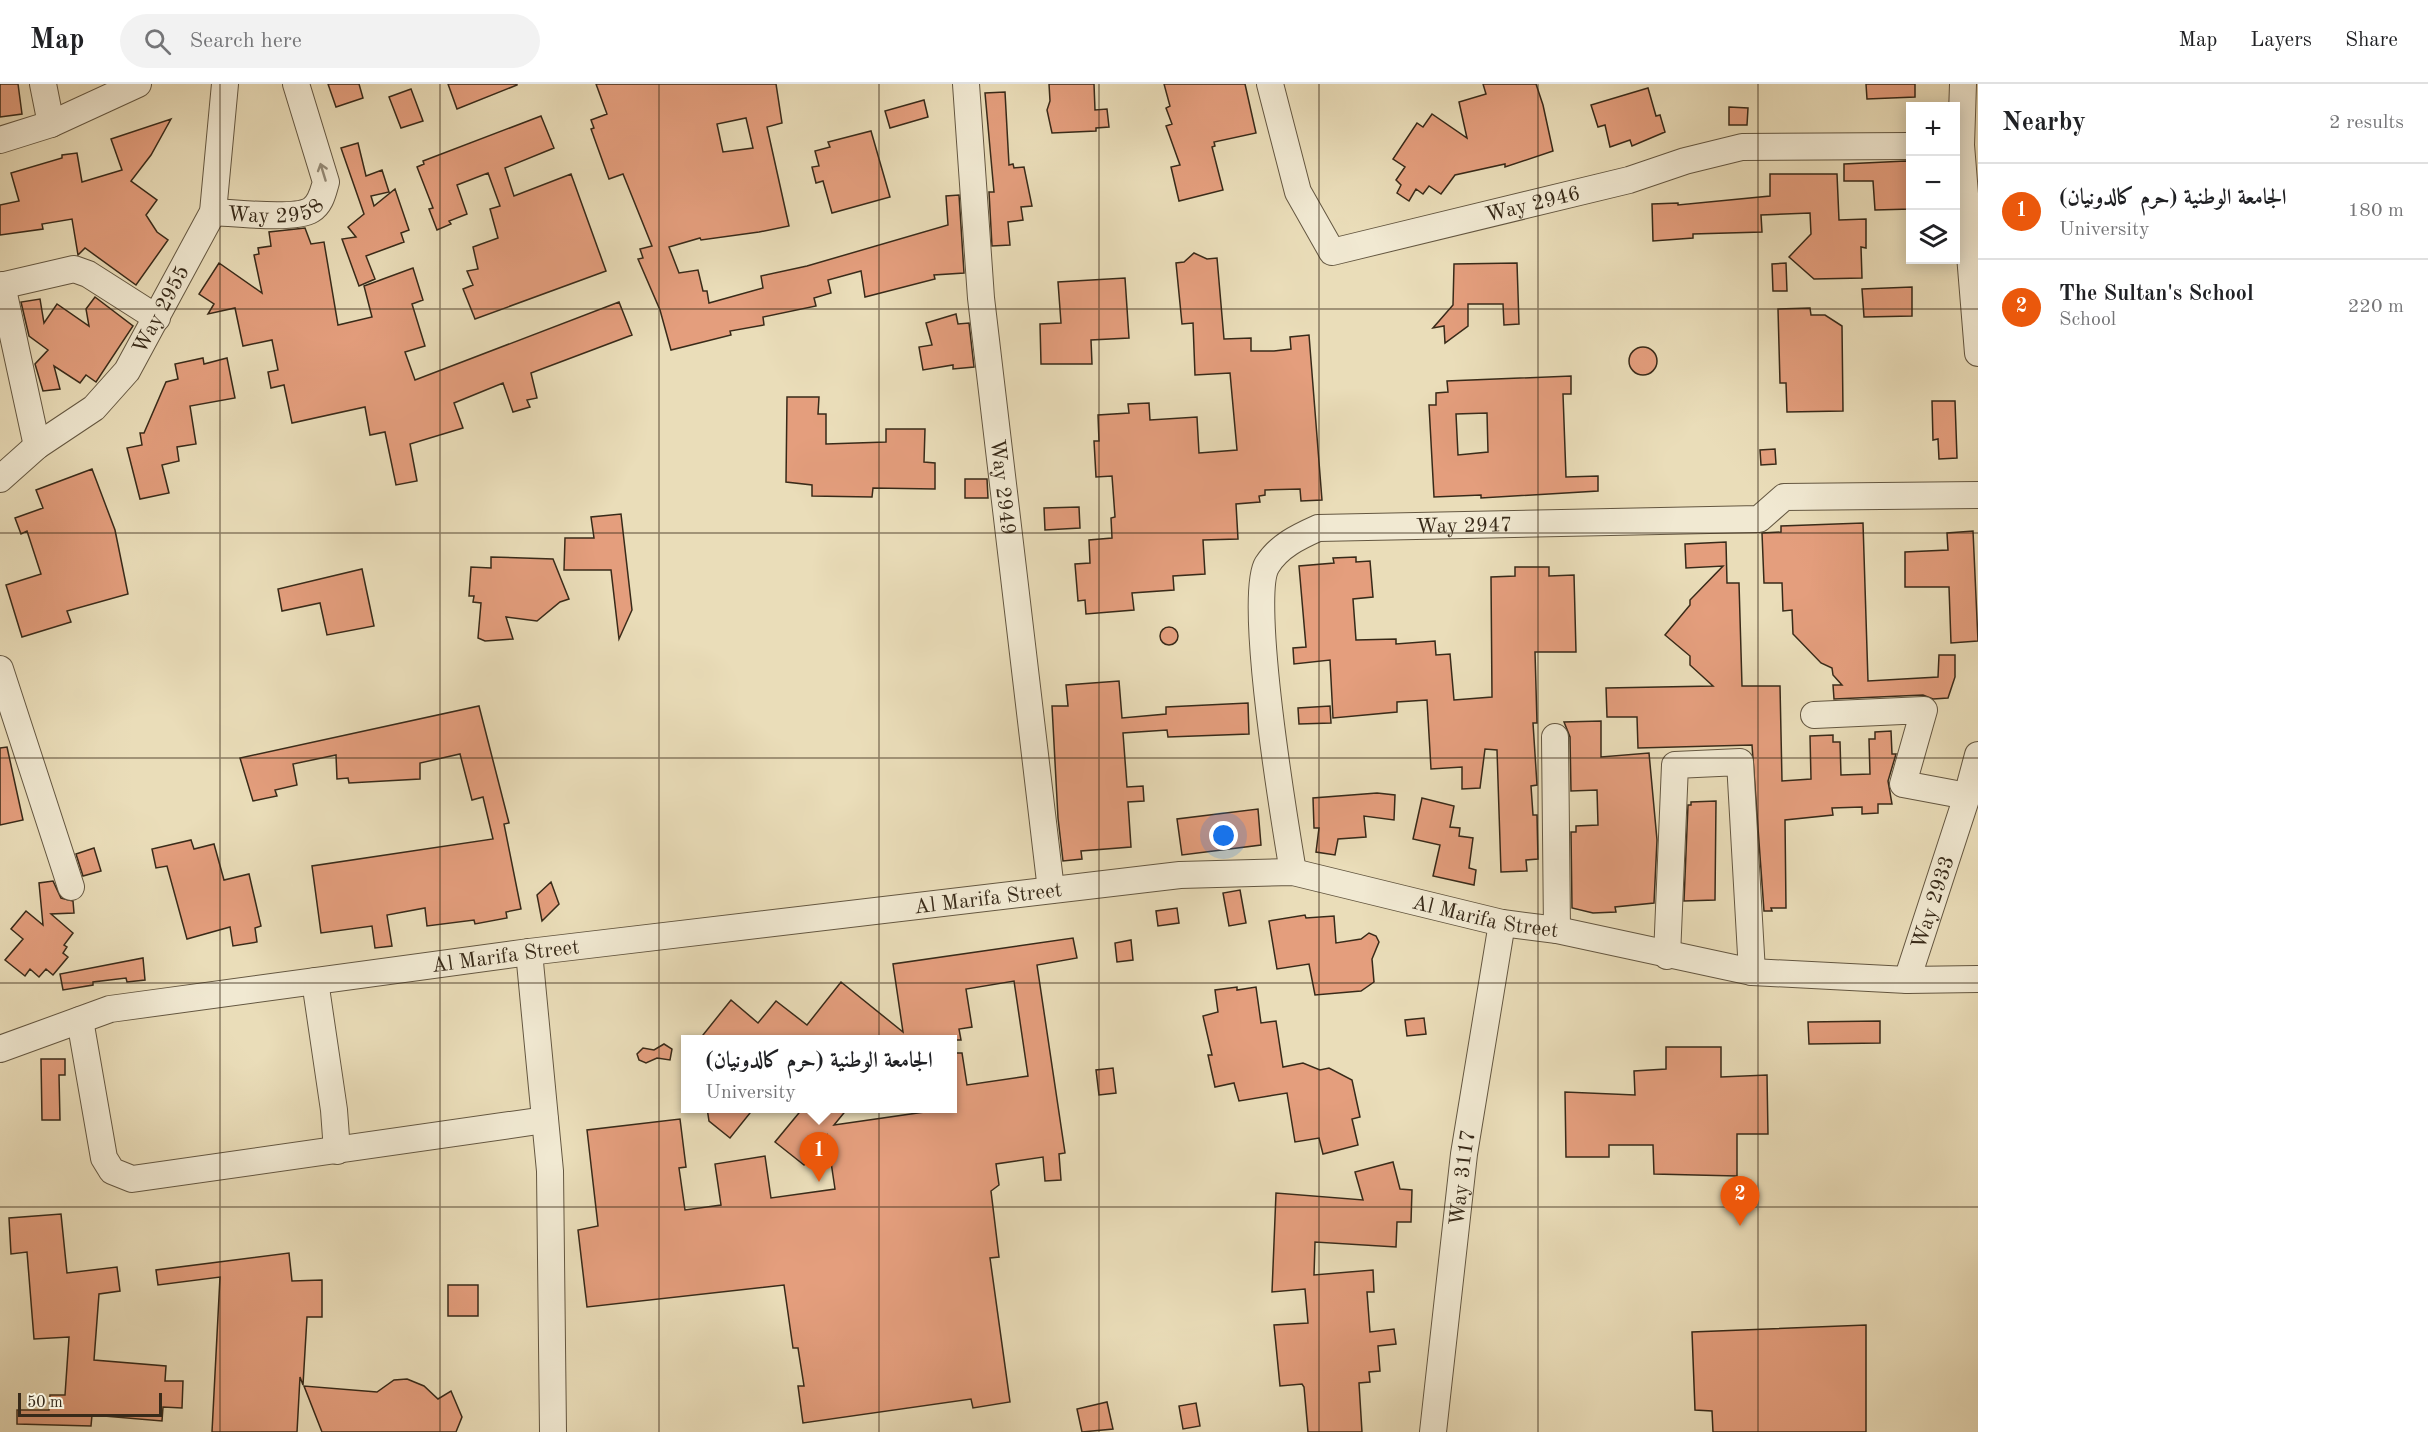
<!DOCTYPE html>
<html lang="en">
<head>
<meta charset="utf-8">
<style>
	body { margin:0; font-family:"Old Standard TT",Amiri,serif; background:#f2f2f2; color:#202124 }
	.controls { position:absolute; right:18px; top:18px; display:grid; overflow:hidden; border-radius:0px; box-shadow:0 3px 15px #0003 }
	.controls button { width:54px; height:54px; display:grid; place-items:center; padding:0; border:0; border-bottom:2px solid #e0e0e0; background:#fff; color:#202124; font:30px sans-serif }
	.scale { position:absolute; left:18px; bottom:15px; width:144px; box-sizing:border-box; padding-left:6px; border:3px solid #382a19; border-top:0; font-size:16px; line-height:21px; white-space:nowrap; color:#382a19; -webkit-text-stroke:4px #f1e9d2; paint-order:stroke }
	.you { position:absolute; left:1224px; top:752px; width:21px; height:21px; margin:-15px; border:4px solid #fff; border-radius:50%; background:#1a73e8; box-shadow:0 0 0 9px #1a73e833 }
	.badge { display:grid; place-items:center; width:39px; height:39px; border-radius:50%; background:#ea580c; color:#fff; font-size:20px; font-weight:700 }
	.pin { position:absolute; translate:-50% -50px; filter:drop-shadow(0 2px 3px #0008) }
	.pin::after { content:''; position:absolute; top:32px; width:21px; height:18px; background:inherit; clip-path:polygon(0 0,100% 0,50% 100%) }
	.popup { position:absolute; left:681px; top:951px; width:276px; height:78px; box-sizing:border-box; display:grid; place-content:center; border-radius:0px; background:#fff; filter:drop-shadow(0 2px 4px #0005); font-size:20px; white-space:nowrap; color:#757577 }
	.popup b { font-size:22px; color:#202124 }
	.popup::after { content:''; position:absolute; left:50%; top:100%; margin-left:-12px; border:12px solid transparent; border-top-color:#fff }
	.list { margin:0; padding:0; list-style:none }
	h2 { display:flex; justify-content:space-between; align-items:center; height:78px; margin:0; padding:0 24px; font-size:26px }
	h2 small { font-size:20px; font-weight:400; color:#757577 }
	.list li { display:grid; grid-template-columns:39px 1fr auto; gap:18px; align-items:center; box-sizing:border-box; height:96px; padding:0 24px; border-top:2px solid #e0e0e0 }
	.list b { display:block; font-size:22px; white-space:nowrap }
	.list p { margin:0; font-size:20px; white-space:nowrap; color:#757577 }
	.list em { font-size:20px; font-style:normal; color:#757577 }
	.icon { flex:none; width:33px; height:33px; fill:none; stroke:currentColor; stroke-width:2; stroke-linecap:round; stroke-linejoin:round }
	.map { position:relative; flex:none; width:1978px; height:1348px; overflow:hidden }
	header { display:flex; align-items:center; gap:36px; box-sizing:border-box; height:84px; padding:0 30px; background:#fff; border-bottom:2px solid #e0e0e0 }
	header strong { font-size:28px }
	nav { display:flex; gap:33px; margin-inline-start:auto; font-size:21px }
	.search { width:420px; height:54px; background:#f2f2f2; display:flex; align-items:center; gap:15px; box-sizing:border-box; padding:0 21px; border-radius:33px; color:#757577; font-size:22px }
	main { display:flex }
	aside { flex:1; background:#fff }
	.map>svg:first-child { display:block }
	.building { fill:#e49e7d; stroke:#382a19; stroke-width:1.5; fill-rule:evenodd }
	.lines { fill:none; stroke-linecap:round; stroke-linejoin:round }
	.minor-casing { stroke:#645741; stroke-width:28 }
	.minor { stroke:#f1e9d2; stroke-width:26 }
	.oneway { stroke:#948a76 }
	.grid { fill:none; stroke:#382a19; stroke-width:1.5; stroke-opacity:0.55 }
	.labels { text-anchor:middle; stroke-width:4.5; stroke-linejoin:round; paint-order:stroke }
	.street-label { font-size:21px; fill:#382a19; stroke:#f1e9d2 }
</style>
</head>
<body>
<header>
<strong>Map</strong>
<div class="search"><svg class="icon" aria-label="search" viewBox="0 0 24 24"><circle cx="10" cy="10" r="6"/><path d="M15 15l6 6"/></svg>Search here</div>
<nav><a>Map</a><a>Layers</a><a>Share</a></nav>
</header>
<main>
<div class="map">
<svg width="1978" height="1348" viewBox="0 0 1978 1348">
	<rect width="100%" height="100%" fill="#eaddb9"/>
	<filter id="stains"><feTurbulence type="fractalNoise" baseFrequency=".00333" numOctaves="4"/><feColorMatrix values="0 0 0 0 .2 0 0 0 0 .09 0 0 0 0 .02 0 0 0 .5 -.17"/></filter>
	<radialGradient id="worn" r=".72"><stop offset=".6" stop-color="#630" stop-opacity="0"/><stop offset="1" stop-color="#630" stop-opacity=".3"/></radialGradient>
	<path class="building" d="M0 0H18L22 30 0 33Z
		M328 0H359L363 14 336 23Z
		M448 0H517V1L457 25Z
		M596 0H776L782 39 767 43 789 142 759 148 701 156 700 154 669 163 679 189 698 186 703 207H707L709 219 763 204 761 192 807 182 948 141 946 112 959 111 964 189 934 191 935 195 865 213 861 187 828 196 831 209 814 214 816 222 763 233 764 241 730 247 731 251 671 266 660 226 638 175 643 174 640 165 652 162 623 90 609 95 591 45 594 44 591 36 607 30ZM746 34 753 64 723 68 717 40Z
		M1049 0H1094L1095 26 1107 25 1109 43 1096 44V47L1052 49 1047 26 1050 17Z
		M1164 0H1245L1256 49 1214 58 1215 62 1212 63 1223 106 1179 117 1171 83 1180 81 1166 42 1172 40 1166 24 1170 22Z
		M1483 0H1536L1543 21 1553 67 1505 83V80L1455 91 1441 110 1429 102 1423 110 1416 105 1409 117 1397 109 1401 101 1396 96 1405 83 1393 75 1417 39 1423 43 1432 30 1467 54 1459 18 1486 10Z
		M1866 0H1915V13L1867 15Z
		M1648 4 1656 32 1660 31 1665 48 1632 62 1630 56 1610 63 1605 41 1598 43 1591 21Z
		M411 5 423 37 401 44 389 13Z
		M1005 8 1009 81 1013 80 1014 84 1024 83 1032 122 1021 123 1023 136 1008 138 1010 161 992 162 989 108H994L985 9Z
		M924 16 928 33 890 44 885 27Z
		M1729 23 1748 24 1747 41H1729Z
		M541 32 554 64 505 84 514 112 571 90 606 187 475 235 463 205 473 201 467 187 478 185 473 163 498 154 490 125 500 122 488 89 457 101 467 130 449 137 451 140 437 146 429 125 433 124 417 83 424 80 423 77Z
		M171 35 151 71 131 97 157 116 146 131 157 148 168 156 136 201 85 164 78 171 72 135 42 140 43 145 0 151V121L19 117 11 89 62 74V71L77 69 82 98 122 86 111 55Z
		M871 47 890 113 832 129 823 97 816 99 812 83 819 82 815 67 830 63 828 58Z
		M358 59 366 92 382 86 389 108 371 112 374 122 395 105 409 146 401 149 404 158 366 172 375 195 359 202 342 155 356 153 348 143 364 130 341 64Z
		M1906 77 1911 81V125L1875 126 1873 97H1844V80Z
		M1770 90H1837L1839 136 1866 135V164L1861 163 1862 194 1814 195 1789 173 1811 150 1810 129 1761 131 1762 148 1693 150V154L1653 157 1652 120 1678 119V121L1770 112Z
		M305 144 311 160 324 158 338 241 372 233 364 202 413 184 423 216 412 220 425 262 405 268 415 296 619 218 632 251 531 289 537 314 527 316 530 323 513 328 503 299 454 319 463 344 410 360 417 397 396 401 385 348 370 351 365 323 292 339 284 301 271 304 268 288 278 286 272 256 243 262 235 224 208 230 214 220 199 210 219 179 262 209 254 171 259 170 258 164 271 162 269 148Z
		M1194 169 1207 175 1217 174 1224 255 1251 254V267H1274L1291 265 1290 253 1309 251 1322 416 1301 417 1300 405 1265 406V411L1259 412 1260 418 1236 420 1238 455 1203 456 1205 490 1173 492 1174 506 1132 509 1134 526 1086 530 1085 516 1078 517 1075 480 1090 479 1089 456 1112 454 1111 434 1115 433 1112 392 1096 393 1094 357H1099L1098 331 1129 329 1128 320 1149 319 1150 336 1197 333 1199 369 1237 366 1230 289 1195 291 1193 239 1182 240 1176 179 1184 178Z
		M1517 179 1519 240 1504 241 1503 220H1468V242L1445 259 1444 242 1433 244 1453 221 1454 180Z
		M1786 179 1787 207H1773L1772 180Z
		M1125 194 1129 254 1091 256 1092 280H1041L1040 240 1061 239 1058 198Z
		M1912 203V232L1864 233 1862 205Z
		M95 213 133 242 96 298 86 291 80 299 54 282 60 305 43 307 35 280 48 266 29 252 21 218 40 215 44 239 57 220 89 242 86 225Z
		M1810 224 1811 231H1825L1842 242 1843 327 1787 328 1786 299H1780L1778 225Z
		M956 230 958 240 969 239 974 283 953 285V281L923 286 919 263 932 261 926 239Z
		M1629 277a14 14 0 1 1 28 0a14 14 0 1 1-28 0Z
		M203 274 204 280 227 274 235 314 190 322 196 360 177 363 179 377 162 381 169 409 140 415 127 364 142 361 140 349H144L166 298 178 295 175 280Z
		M1571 292V310H1563L1566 393 1598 392V407L1481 414V411L1434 413 1429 321H1436V309L1448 308 1447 297ZM1487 329 1488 368 1458 371 1456 330Z
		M787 313H819L818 330H826V360L886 358V345H925L924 378 935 379V405L873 404 872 413 812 412V401L786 398Z
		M1932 317H1955L1957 374 1939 375 1938 355 1933 356Z
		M1775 365 1776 380 1761 381 1760 366Z
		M92 385 115 446 128 510 67 527 71 538 22 553 6 501 41 490 27 447 21 450 15 434 43 424 36 406Z
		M965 395H987L988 414H965Z
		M1079 423 1080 444 1045 446 1044 424Z
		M621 430 632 526 619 555 611 486H564L565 454H594L591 433Z
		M1863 439 1868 597 1938 593 1939 571H1955V593L1948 614 1933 615 1923 611 1834 615 1833 601H1842L1833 591 1832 584 1821 579 1793 550 1792 526 1783 527 1782 499H1764L1762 449 1781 448V442Z
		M1973 447 1978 557 1951 559 1949 503H1905V468L1948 466 1947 449Z
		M1726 458 1727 499H1739L1742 602H1780L1782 697 1811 695 1810 652 1833 651V658H1840L1841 691 1870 690 1869 655H1875V648L1891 647 1892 670H1896L1888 697 1892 720H1878V729L1862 730V723L1832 724 1833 731 1785 736 1786 824H1771L1772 827H1764L1752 661 1638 664 1637 633H1607L1606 604 1713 602 1690 581V572L1665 551 1690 521V516L1723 482 1686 484 1685 460Z
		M491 473 553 475 569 515 560 518 537 537 506 533 513 555 485 557 478 554 481 519 473 518 474 512H469L471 483 491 484Z
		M1356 473V478L1370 477 1373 513 1353 515 1356 556 1396 555V560L1435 557 1436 571 1450 570 1454 616 1492 613 1491 493 1515 492V483H1549V492L1574 491 1576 568H1535L1537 639H1533L1537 701 1531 702 1533 731H1537L1538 775 1526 776 1527 787 1501 788 1497 666 1485 665 1480 704 1462 705V683L1431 685 1427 616 1397 618V628L1333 634 1330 576 1294 580 1293 564 1306 563 1299 482 1334 479 1333 474Z
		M362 485 374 542 327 551 320 519 282 527 278 505Z
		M1160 552a9 9 0 1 1 18 0a9 9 0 1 1-18 0Z
		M1119 597 1122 634 1166 630V623L1248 619 1249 650 1168 653 1167 646 1123 649 1127 703 1143 702 1144 717 1128 718 1131 763 1081 767 1082 775 1063 777 1058 734 1052 622H1068L1066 601Z
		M479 622 509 739 504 740 521 825 506 828 507 834 475 840 474 836 427 842 425 824 387 831 392 862 375 864 372 842 321 849 312 782 493 755 483 713 472 716 460 670 420 679V695L349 699 348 694 337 695 336 671 293 680 297 701 275 706 277 712 253 717 240 674Z
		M1330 622 1331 639 1299 640 1298 624Z
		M1601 637V673L1649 669 1657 756 1654 819 1615 823 1616 828 1593 829 1572 824 1571 748H1576V742L1598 741 1597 706 1571 707 1570 653 1564 638Z
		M7 663 23 736 0 741V664Z
		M1377 709 1395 711 1394 736 1364 732 1366 753 1338 755 1335 771 1316 768 1319 744H1314L1313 714Z
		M1422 714 1454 722 1450 743 1460 744 1459 752 1473 754 1469 784 1476 786 1474 801 1433 792 1440 761 1413 755Z
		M1716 717 1715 816 1684 817 1688 721H1691V718Z
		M1258 725 1261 761 1182 771 1177 735Z
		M191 756 194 765 214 760 224 796 249 790 261 842 255 844 257 858 233 862 230 843 187 855 167 782 156 784 152 765Z
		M94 764 101 787 83 792 76 770Z
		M53 797 61 814 73 817 74 829 51 830 73 849 64 861 67 863 63 869 68 873 53 891 46 885 39 893 30 885 25 892 5 876 23 855 11 845 26 827 43 841 39 799Z
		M551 798 559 820 542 837 537 811Z
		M1240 806 1246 839 1229 842 1223 809Z
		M1177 824 1179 839 1158 842 1156 827Z
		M1305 831 1306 834 1334 832 1336 859 1361 855 1369 849 1376 852 1379 858 1372 875 1374 898 1361 907 1315 911 1309 880 1277 885 1269 837Z
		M1073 854 1077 874 1037 881 1065 1069 1059 1070 1061 1096 1045 1097 1043 1073 996 1080 999 1101 991 1107 999 1173 990 1174 1010 1318 973 1324 971 1315 803 1339 798 1302H804L798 1264H793L784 1201 587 1223 578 1146 598 1142 587 1046 680 1035 686 1083 679 1084 685 1126 721 1121 715 1080 765 1072 771 1114 835 1105 827 1051 804 1081 775 1058 803 1024H848L834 1041 952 1024V969H962L967 1001 1028 992 1014 897 966 905 972 943 959 945 961 956H699L731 916 758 939 776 917 807 941 841 898 903 948 893 880Z
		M1131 856 1133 876 1117 878 1115 859Z
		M143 874 145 896 127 898 126 894 93 898V901L63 906 60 890Z
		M1237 903V906L1256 903 1261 939 1276 937 1283 983 1303 979 1320 986 1329 984 1352 996 1360 1033 1352 1035 1358 1061 1323 1070 1319 1054 1295 1058 1287 1009 1239 1017 1234 999 1215 1003 1208 971H1212L1203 932 1218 928 1215 906Z
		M1424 934 1426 950 1407 952 1405 936Z
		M1880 937V959L1809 960 1808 938Z
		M664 960 672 965 670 976 657 974 646 979 639 976 637 970 643 964 654 966Z
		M1666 963H1721V993L1767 991 1768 1050H1737V1092L1654 1090 1653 1061H1609V1073H1566L1565 1008 1635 1011 1634 987 1666 985Z
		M41 975H65V991H59L60 1036H42Z
		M1113 984 1116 1009 1099 1011 1096 986Z
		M707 1024H754L730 1054 709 1037Z
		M1393 1078 1400 1105 1412 1106 1411 1138H1397L1396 1163 1315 1158 1314 1191 1373 1186 1374 1208H1367L1370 1248 1394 1245 1396 1260 1378 1262 1380 1287 1369 1288 1370 1298 1359 1299 1362 1348H1308L1304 1303 1302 1300 1280 1302 1274 1241 1308 1239 1305 1205 1272 1208 1276 1109 1363 1116 1355 1088Z
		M61 1130 67 1189 117 1183 120 1207 99 1210 94 1276 166 1282 165 1297H183L182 1324 163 1323 162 1337 92 1331 91 1342 17 1340V1326H49L50 1311H65L69 1253 34 1255 27 1168 11 1170 9 1134Z
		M289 1169 292 1197 322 1196V1233H307L303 1301 300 1293 297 1348H212L220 1193 158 1201 156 1186Z
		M448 1201H478V1232H448Z
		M1866 1241V1348H1713L1712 1327 1695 1326 1692 1248Z
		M407 1295 424 1302 438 1315 451 1307 462 1333 456 1348H322L304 1302 377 1308 394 1296Z
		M1107 1318 1113 1345 1082 1348 1077 1325Z
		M1196 1319 1200 1342 1183 1345 1179 1322Z"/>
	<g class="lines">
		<defs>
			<g id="minor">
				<path d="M43 0 51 40"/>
				<path id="s1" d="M966 0 981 214 1051 806"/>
				<path id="s2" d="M1270 0 1298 108 1332 168 1629 96 1685 77 1742 63 1910 62"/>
				<path d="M1963 0 1961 61 1978 269"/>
				<path d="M0 56 51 40 138 0"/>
				<path id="s3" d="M213 128C235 129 295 136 311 126 321 120 323 108 326 98L296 0"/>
				<path d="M2 201 37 362"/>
				<path d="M0 202 74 185 88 190 157 234"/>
				<path id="s4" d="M0 395 37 362 94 324 127 287 213 128 225 0"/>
				<path d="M0 585 71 803"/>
				<path d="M1814 631 1924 626 1903 700 1967 712"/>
				<path d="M1555 653 1557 846"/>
				<path id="s5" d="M1293 788C1285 740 1247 513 1267 481 1279 462 1298 453 1318 444L1759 435 1784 413 1978 411"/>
				<path d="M529 868 550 1087 553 1348"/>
				<path d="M1667 872 1675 681 1740 678 1752 888"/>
				<path id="s6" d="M1907 896 1967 712 1978 671"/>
				<path d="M315 897 334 1026 337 1067"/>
				<path d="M80 936 104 1074 112 1087 132 1095 545 1036"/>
				<path id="s7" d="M0 965 110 925 529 868 1180 791 1293 788 1502 839 1557 846 1752 888 1907 896 1978 895"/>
				<path id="s8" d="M1433 1348 1464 1070 1502 839"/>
			</g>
		</defs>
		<use href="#minor" class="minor-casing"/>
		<use href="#minor" class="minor"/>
	</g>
	<defs><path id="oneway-shaft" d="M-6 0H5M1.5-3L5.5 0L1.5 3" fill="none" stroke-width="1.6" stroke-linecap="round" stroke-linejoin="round" transform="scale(1.5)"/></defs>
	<use class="oneway" href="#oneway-shaft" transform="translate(323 88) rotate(-107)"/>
	<path class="grid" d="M220 0V1348M440 0V1348M659 0V1348M879 0V1348M1099 0V1348M1319 0V1348M1538 0V1348M1758 0V1348M0 225H1978M0 449H1978M0 674H1978M0 899H1978M0 1123H1978"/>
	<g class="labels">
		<g class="street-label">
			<text dy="7" stroke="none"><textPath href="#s3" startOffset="63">Way 2958</textPath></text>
			<text dy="7" stroke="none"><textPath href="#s2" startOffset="387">Way 2946</textPath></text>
			<text dy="7" stroke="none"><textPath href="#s4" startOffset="238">Way 2955</textPath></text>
			<text dy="7" stroke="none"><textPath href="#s1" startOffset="405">Way 2949</textPath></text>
			<text dy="7" stroke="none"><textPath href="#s5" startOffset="520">Way 2947</textPath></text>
			<text dy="7" stroke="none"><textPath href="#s7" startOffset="1002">Al Marifa Street</textPath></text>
			<text dy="7" stroke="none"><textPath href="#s6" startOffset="82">Way 2933</textPath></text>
			<text dy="7" stroke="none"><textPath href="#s7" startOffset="1506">Al Marifa Street</textPath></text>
			<text dy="7" stroke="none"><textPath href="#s7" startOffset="516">Al Marifa Street</textPath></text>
			<text dy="7" stroke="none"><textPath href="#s8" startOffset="256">Way 3117</textPath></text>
		</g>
	</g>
	<rect width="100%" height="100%" filter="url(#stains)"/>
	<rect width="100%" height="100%" fill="url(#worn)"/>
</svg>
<div class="controls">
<button>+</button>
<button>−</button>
<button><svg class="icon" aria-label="layers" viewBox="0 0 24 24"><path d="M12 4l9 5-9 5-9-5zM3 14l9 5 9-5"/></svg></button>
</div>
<div class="scale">50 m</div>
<div class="you"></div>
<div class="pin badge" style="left:819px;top:1098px">1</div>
<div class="popup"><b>الجامعة الوطنية (حرم كالدونيان)</b>University</div>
<div class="pin badge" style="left:1740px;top:1142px">2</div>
</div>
<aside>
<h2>Nearby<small>2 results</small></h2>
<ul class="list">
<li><span class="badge">1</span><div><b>الجامعة الوطنية (حرم كالدونيان)</b><p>University</p></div><em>180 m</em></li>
<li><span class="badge">2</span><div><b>The Sultan's School</b><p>School</p></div><em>220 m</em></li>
</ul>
</aside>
</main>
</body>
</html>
